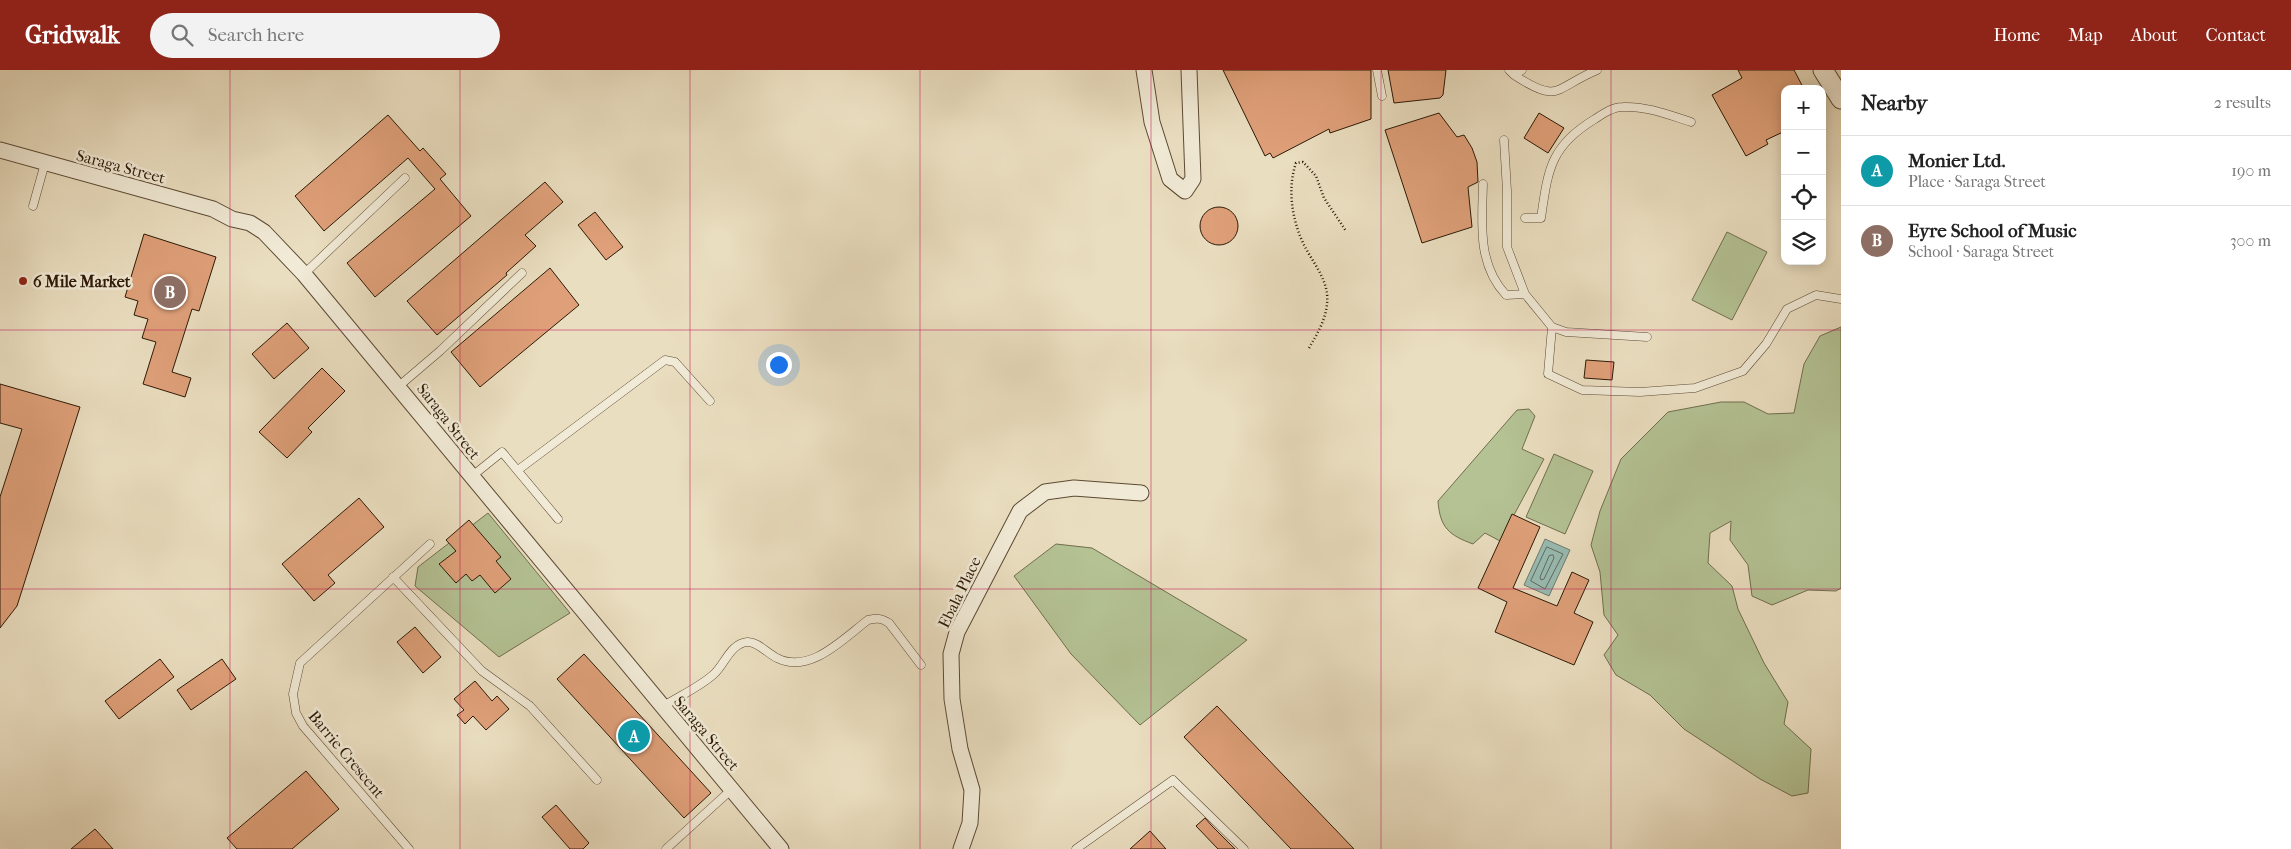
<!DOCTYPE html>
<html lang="en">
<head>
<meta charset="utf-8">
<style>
	body { margin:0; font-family:"IM FELL French Canon",serif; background:#f2f2f2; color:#222 }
	.controls { position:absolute; right:15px; top:15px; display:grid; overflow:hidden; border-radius:10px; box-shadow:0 2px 12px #0003 }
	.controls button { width:45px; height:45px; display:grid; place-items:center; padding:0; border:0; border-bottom:1px solid #e0e0e0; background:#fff; color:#222; font:25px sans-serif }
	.you { position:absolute; left:778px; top:294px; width:18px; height:18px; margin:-12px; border:4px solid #fff; border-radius:50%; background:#1a73e8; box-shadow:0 0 0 8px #1a73e833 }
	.badge { display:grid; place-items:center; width:32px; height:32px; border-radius:50%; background:#8f2418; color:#fff; font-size:16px; font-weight:700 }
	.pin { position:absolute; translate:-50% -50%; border:2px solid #fff; box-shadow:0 1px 5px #0006 }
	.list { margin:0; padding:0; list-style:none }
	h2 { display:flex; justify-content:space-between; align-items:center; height:65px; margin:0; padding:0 20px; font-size:21px }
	h2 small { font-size:16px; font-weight:400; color:#767676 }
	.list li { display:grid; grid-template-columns:32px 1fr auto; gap:15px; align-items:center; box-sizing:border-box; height:70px; padding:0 20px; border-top:1px solid #e0e0e0 }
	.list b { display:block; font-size:19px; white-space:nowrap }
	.list p { margin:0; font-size:16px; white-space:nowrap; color:#767676 }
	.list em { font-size:16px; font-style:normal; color:#767676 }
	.icon { flex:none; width:28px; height:28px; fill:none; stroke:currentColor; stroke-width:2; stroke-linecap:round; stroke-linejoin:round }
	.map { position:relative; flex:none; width:1841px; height:779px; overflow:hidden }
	header { display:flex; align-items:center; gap:30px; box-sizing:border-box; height:70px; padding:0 25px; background:#8f2418; color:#fff }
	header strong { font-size:24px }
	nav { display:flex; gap:28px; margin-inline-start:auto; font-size:18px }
	.search { width:350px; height:45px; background:#f2f2f2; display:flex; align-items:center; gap:12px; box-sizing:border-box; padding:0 18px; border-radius:28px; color:#767676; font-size:19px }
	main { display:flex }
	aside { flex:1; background:#fff }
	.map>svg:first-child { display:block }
	.green { fill:#b4c294; stroke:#706e4d }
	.water { fill:#98bcb3; stroke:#6d7b6e }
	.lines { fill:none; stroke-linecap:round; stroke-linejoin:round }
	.shore { stroke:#626a5c; stroke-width:1 }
	.building { fill:#dfa079; stroke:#2c1906 }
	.service-casing { stroke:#5c4a34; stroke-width:9 }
	.minor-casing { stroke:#5c4a34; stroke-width:17 }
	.tertiary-casing { stroke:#5c4a34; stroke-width:21 }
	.path { stroke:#2c1906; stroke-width:2.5; stroke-dasharray:1 2.5; stroke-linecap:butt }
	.service { stroke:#f1ead6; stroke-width:8 }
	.minor { stroke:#f1ead6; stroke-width:15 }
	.tertiary { stroke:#f1ead6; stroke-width:19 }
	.grid { fill:none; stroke:#c2185b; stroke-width:1; stroke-opacity:0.55 }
	.poi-dot { fill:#8f2418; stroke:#f1ead6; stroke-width:2 }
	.labels { text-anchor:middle; stroke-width:5; stroke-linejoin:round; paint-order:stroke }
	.street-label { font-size:16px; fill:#2c1906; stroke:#f1ead6 }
	.poi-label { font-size:16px; font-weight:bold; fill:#2c1906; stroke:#f1ead6; text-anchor:start }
</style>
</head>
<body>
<header>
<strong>Gridwalk</strong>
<div class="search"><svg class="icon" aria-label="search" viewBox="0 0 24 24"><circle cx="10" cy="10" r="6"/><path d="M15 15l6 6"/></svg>Search here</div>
<nav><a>Home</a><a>Map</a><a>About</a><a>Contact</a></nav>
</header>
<main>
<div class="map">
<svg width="1841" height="779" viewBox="0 0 1841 779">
	<rect width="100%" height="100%" fill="#eadec0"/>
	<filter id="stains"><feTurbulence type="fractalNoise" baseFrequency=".004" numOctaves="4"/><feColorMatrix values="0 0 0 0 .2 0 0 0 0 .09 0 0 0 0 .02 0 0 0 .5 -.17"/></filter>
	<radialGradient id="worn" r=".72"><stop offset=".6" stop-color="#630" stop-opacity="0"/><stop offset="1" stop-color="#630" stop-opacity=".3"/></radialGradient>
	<path class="green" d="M1727 162 1767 182 1732 250 1692 230Z
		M1841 257V518L1836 521 1808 520 1772 535 1752 526 1748 495 1730 470 1731 451 1710 463 1708 493 1732 516 1738 539 1764 593 1788 632 1784 654 1811 679 1808 723 1792 726 1760 709 1684 659 1650 625 1616 605 1604 585 1618 565 1604 545 1600 502 1591 475 1600 441 1621 389 1668 342 1721 332H1744L1768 344 1794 343 1804 294 1820 266Z
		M1529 339 1535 346 1522 379 1544 389 1500 471 1485 463 1473 474C1449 465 1440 458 1438 431L1517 340Z
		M1554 384 1593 401 1565 464 1526 447Z
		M488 443 570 543 499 587 415 516 418 497Z
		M1056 474 1092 478 1247 570 1140 655 1071 584 1014 506Z"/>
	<path class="water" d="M1545 469 1570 480 1549 526 1524 515Z"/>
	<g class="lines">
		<path class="shore" d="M1547 477 1563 484 1545 519 1531 511Z
			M1553 485 1554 488 1544 509 1541 510 1540 507 1549 486Z"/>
	</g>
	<path class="building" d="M1223 0H1371V49L1330 63 1329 59 1273 88 1270 83 1265 86Z
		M1388 0H1446L1443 25 1440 28 1394 33Z
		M1738 0H1794L1804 19H1785V61L1766 70 1768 74 1746 86 1712 25 1742 8Z
		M1439 43 1457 67 1464 65 1472 78 1477 92 1478 112 1468 117 1472 157 1422 173 1385 60Z
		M1539 43 1564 58 1548 83 1524 68Z
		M388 45 420 81 423 78 446 104 440 109 471 146 375 227 347 193 435 119 408 88 324 161 295 126Z
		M545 112 563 132 525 165 536 176 506 203 507 205 437 265 407 231Z
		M1200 156a19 19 0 1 1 38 0a19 19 0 1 1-38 0Z
		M595 142 623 177 606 190 578 155Z
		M144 164 216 187 199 241 192 239 172 302 191 308 185 327 143 314 156 272 142 268 148 249 134 245 138 231 125 227Z
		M550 198 579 235 480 317 451 282Z
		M287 253 309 278 274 309 252 284Z
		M1586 290 1614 292 1612 310 1584 308Z
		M322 298 345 321 308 358 312 362 287 388 259 362Z
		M0 314 80 337 17 536 0 558V427L22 359 0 353Z
		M359 428 384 457 328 505 335 513 314 531 282 494Z
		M1512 444 1540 457 1513 518 1557 536 1572 502 1589 510 1574 543 1593 552 1574 595 1495 562 1507 532 1478 518Z
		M469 450 501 487 496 491 511 509 495 523 480 505 472 511 466 504 456 513 439 494 456 481 446 470Z
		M415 557 441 587 423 603 397 572Z
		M584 584 711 723 684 748 557 609Z
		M160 589 174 607 119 649 105 631Z
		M222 589 236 609 191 640 177 620Z
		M475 611 492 631 497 626 509 639 486 660 473 646 465 654 457 645 464 640 454 629Z
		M1217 636 1354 779H1291L1184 667Z
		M306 701 339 739 292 779H237L227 768Z
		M556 735 589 773 583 779H570L542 747Z
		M1205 748 1212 756 1235 779H1218L1196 756Z
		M95 759 113 779H71Z
		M1150 761 1166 779H1130Z"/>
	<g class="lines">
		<defs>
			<path id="service" d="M1377 0 1382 26
				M1509 0 1514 5 1522 0
				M1514 5C1560 35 1554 18 1597 0
				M1504 70 1507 121V177L1525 224 1552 257 1566 262 1647 267
				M1483 114C1482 153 1477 194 1506 225L1525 224
				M33 136 45 93
				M1525 148H1541C1548 100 1550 76 1595 49 1604 43 1613 37 1623 37 1647 36 1669 45 1691 52
				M304 204 405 108
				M1552 257 1548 304 1582 320 1640 322 1695 318 1743 301 1766 274 1787 239 1816 225 1841 229
				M399 316 440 281 522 203
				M518 400 665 290 675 292 710 331
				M471 407 502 382 558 449
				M393 507 482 601 530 636 597 710
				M662 637C679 626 700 617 714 604 725 594 730 574 747 572 757 571 768 584 777 588 810 605 844 568 868 550 877 548 881 548 889 553L921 595
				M409 779 303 656 296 643 293 624 300 593 430 474
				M666 779 731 720
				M1076 779 1173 710 1244 779"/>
			<path id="minor" d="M1144 0 1152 52 1170 109 1185 121 1193 109 1189 0
				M0 80 213 139 232 149 250 153 264 162 304 204 781 779
				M961 779 970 753 972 720 960 679 952 629 951 584 957 562 1020 441 1045 422 1074 418 1141 423"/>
			<path id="tertiary" d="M1823 0 1841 29"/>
		</defs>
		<use href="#service" class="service-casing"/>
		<use href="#minor" class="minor-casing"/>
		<use href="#tertiary" class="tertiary-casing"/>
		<path class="path" d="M1309 278C1319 261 1329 244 1327 224 1325 206 1312 191 1304 175 1292 150 1287 119 1296 93L1303 92 1316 106 1324 128 1346 161"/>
		<use href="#service" class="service"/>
		<use href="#minor" class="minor"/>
		<use href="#tertiary" class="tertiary"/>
	</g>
	<path class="grid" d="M230 0V779M460 0V779M690 0V779M920 0V779M1151 0V779M1381 0V779M1611 0V779M0 260H1841M0 519H1841"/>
	<circle class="poi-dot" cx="23" cy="211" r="5"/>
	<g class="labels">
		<g class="street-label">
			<text transform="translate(121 96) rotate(15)" y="6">Saraga Street</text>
			<text transform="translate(449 351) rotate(52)" y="6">Saraga Street</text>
			<text transform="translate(959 522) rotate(-64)" y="6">Ebala Place</text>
			<text transform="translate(707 663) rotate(50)" y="6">Saraga Street</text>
			<text transform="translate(347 684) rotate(50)" y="6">Barrie Crescent</text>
		</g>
		<g class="poi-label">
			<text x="33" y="217">6 Mile Market</text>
		</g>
	</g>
	<rect width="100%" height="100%" filter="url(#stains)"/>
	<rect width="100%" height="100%" fill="url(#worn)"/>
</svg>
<div class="controls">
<button>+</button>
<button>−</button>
<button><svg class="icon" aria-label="locate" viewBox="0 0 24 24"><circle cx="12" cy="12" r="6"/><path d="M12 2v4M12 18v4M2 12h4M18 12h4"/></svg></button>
<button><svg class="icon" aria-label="layers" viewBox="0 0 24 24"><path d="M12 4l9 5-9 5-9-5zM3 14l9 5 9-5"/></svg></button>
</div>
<div class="you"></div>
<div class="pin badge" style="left:634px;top:666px;background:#0f9aa8">A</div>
<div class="pin badge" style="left:170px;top:222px;background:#8d6e63">B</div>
</div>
<aside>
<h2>Nearby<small>2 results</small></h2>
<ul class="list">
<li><span class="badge" style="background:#0f9aa8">A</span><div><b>Monier Ltd.</b><p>Place · Saraga Street</p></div><em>190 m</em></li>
<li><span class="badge" style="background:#8d6e63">B</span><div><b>Eyre School of Music</b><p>School · Saraga Street</p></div><em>300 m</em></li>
</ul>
</aside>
</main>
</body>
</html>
